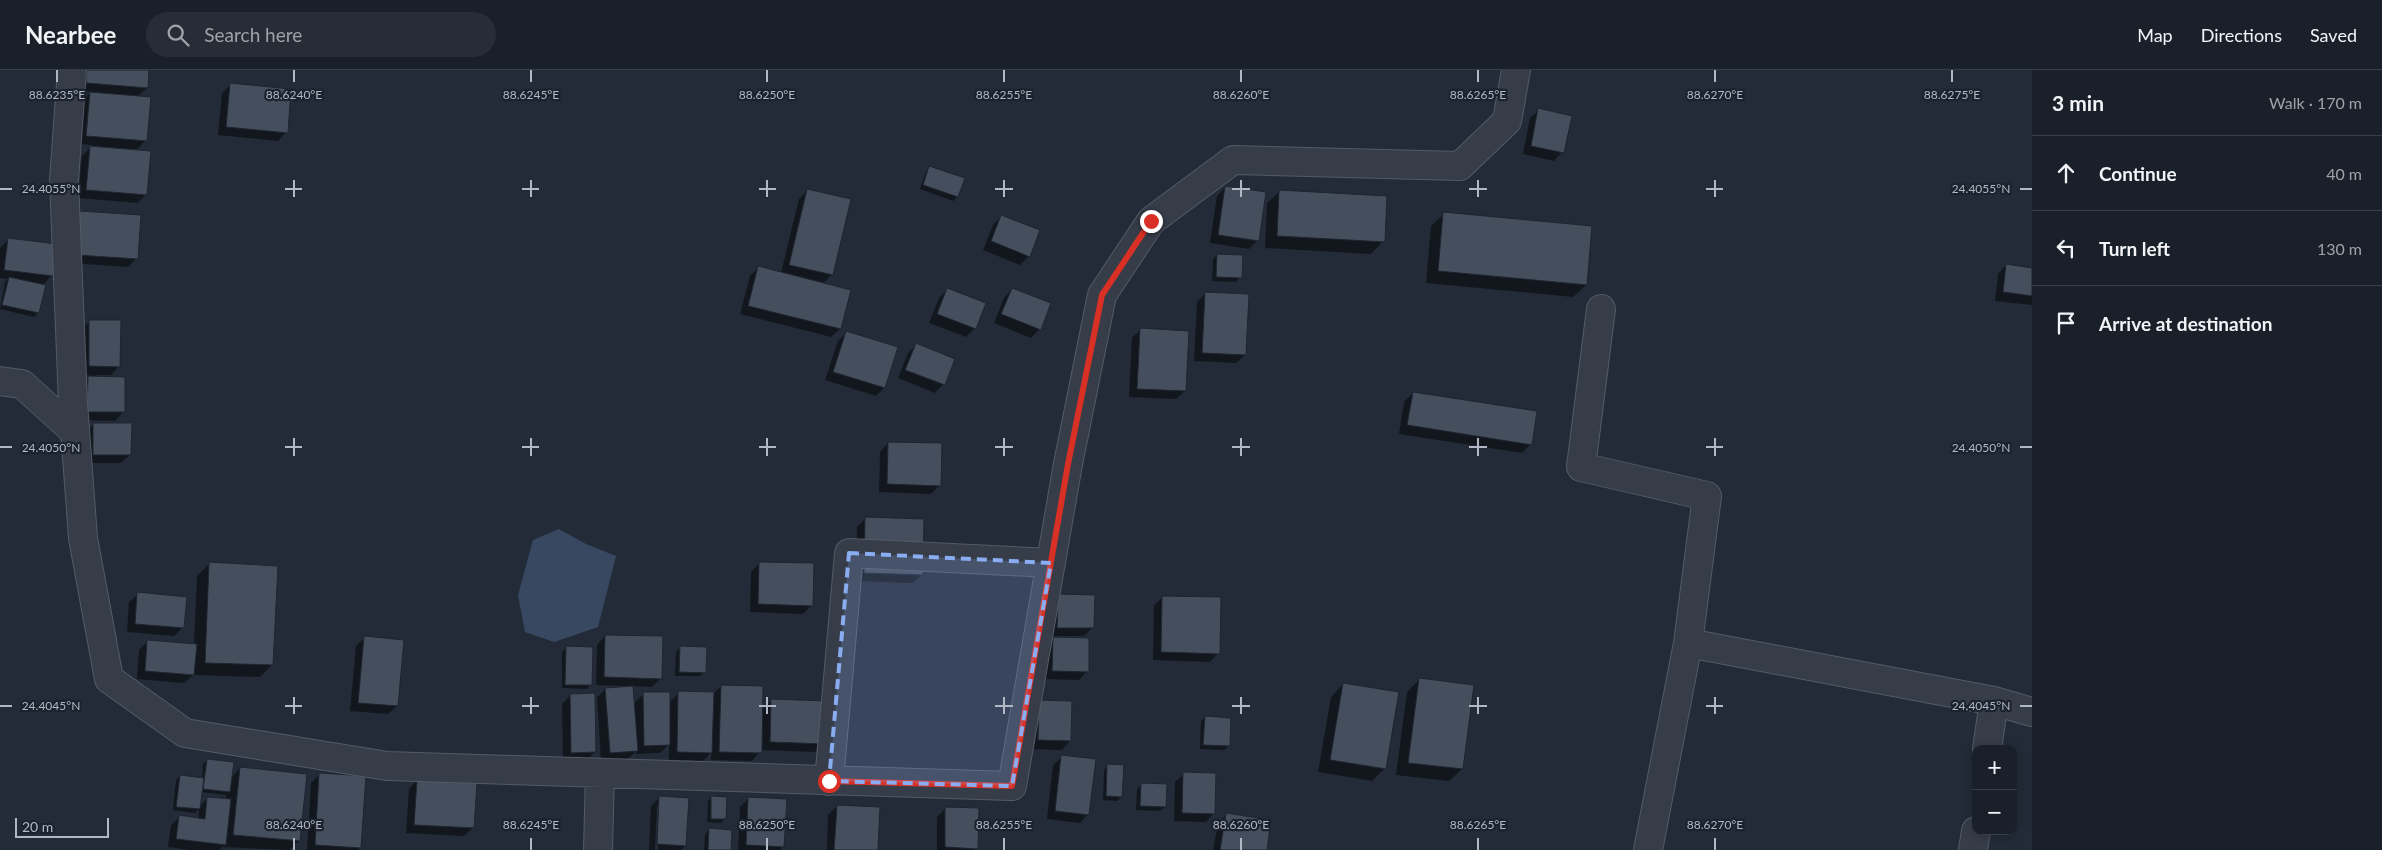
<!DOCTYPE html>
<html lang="en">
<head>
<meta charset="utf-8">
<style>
	body { margin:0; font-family:Lato,sans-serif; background:#272d36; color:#f1f3f6 }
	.controls { position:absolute; right:15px; bottom:15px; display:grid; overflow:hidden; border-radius:10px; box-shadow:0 2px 12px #0003 }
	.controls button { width:45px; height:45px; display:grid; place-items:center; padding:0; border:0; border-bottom:1px solid #383e47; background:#1a202a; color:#f1f3f6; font:25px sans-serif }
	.scale { position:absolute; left:15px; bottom:12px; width:94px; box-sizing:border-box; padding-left:5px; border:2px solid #b1b8c5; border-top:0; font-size:14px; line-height:18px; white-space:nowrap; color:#b1b8c5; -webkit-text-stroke:4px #1c222e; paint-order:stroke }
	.stop { position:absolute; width:15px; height:15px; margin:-11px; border:4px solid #d93025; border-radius:50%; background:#fff }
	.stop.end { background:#d93025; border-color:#fff; box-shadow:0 1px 5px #0008 }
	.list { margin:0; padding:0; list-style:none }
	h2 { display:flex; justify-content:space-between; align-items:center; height:65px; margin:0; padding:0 20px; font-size:21px }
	h2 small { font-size:16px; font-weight:400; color:#9fa3a8 }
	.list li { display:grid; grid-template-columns:32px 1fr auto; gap:15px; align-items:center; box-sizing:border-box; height:75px; padding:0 20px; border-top:1px solid #383e47 }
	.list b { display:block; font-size:19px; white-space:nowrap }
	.list em { font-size:16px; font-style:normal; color:#9fa3a8 }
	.icon { flex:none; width:28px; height:28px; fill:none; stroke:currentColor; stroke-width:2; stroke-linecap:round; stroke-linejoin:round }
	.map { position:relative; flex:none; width:2032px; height:780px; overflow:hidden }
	header { display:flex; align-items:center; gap:30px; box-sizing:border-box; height:70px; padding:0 25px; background:#1a202a; border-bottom:1px solid #383e47 }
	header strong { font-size:24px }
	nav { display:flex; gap:28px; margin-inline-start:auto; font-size:18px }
	.search { width:350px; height:45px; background:#272d36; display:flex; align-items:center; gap:12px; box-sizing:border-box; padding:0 18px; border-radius:28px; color:#9fa3a8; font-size:19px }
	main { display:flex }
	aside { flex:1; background:#1a202a }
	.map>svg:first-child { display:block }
	.water { fill:#394861 }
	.shadow { fill:#0007; fill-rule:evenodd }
	.building { fill:#444e5d; stroke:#1e2430 }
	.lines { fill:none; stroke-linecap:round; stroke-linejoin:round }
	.minor-casing { stroke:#545b67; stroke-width:30 }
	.minor { stroke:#363d49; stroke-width:28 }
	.route { stroke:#d93025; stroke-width:6 }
	.marked { fill:#8aadf2; fill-opacity:0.2; stroke:#8aadf2; stroke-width:4; stroke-dasharray:10 6; stroke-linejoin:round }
	.ticks { fill:none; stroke:#b1b8c5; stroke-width:2 }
	.ticks-label { font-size:12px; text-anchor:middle; fill:#b1b8c5; stroke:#1c222e; stroke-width:4.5; stroke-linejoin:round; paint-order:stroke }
</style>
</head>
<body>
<header>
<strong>Nearbee</strong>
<div class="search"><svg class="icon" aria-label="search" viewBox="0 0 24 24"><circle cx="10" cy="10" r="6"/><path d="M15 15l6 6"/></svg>Search here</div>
<nav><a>Map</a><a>Directions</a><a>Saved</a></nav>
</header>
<main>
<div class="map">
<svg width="2032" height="780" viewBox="0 0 2032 780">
	<rect width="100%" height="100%" fill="#232b38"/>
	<path class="water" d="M559 459 586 474 616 486 598 557 554 572 525 562 518 525 533 470Z"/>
	<path class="shadow" d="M80 0H148L147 18 137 27 146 70 135 81 146 124 138 133 78 128 82 86 93 75 78 74 81 32 91 22 78 21Z
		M231 14 286 62 278 71 218 65 222 23Z
		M1539 40 1562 82 1554 91 1523 84 1530 48Z
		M930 97 957 127 953 131 920 119 926 101Z
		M1225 117 1258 170 1249 179 1210 173 1217 126Z
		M808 120 850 130 832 205 822 214 840 259 831 267 740 244 750 206 759 197 781 203 799 129Z
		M1280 121 1383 171 1371 184 1265 178 1267 133Z
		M80 142 137 188 128 197 68 193 72 151Z
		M1444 144 1586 215 1573 227 1426 213 1431 156Z
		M1002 146 1029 186 1020 195 983 180 993 155Z
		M9 169 52 205 42 216 38 243 34 247 0 239 5 212 8 209 0 208V178Z
		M1217 185 1240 207 1236 212 1212 211 1213 189Z
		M2006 195 2032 199V235L1995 231 1998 204Z
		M948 219 975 258 966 267 929 253 939 228Z
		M1012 219 1040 259 1031 268 994 253 1004 228Z
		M1206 223 1245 285 1236 293 1194 291 1197 232Z
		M90 251 119 296 111 305H96L123 342 115 351 79 350 80 316 90 305H81V260Z
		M1141 259 1185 321 1176 329 1129 327 1132 268Z
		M847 262 884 318 876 326 825 310 838 271Z
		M916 275 943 314 935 323 898 308 908 283Z
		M1413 323 1531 374 1522 383 1399 364 1404 332Z
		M94 354 130 385 121 393H85V363Z
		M888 373 940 415 931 424 879 422 880 382Z
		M866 448 922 504 913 513 856 511 857 457Z
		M760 493 812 535 803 544 750 542 751 502Z
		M209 494 272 595 260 607 193 605 184 613 137 609 139 580 148 571 194 575 197 506Z
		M138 524 183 557 174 566 127 562 129 532Z
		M1059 525 1092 558 1084 566H1049Z
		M1163 527 1218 583 1210 592 1153 590 1154 535Z
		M605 566 661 608 652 617 632 616 633 634 644 624 669 633 679 623H714L721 616 761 641 772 630 823 673 815 682 761 680 752 691 711 690V683L703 691 669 690V674L660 683 636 684V681L628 689 601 691 597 628 605 619 624 618V616L596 615 597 575Z
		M364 568 397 636 388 644 350 641 356 576Z
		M1053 568 1087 601 1079 610 1044 609V577Z
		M567 578 590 615 586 619 562 618V582Z
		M680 578 705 602 700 606H675L676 582Z
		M1420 609 1462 699 1449 711 1396 705 1407 622Z
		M1343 614 1397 623 1384 699 1372 711 1318 702 1331 627Z
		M570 626 595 682 587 690 563 691 562 634Z
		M1040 631 1070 671 1062 680 1030 679Z
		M1205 647 1228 676 1224 680 1200 679 1201 651Z
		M1062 687 1088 744 1080 753 1047 749 1053 695Z
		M208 690 231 708 240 698 299 771 289 780 222 777 219 780H190L168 777 171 755 180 747 198 749 199 739 195 743 173 740 176 710 180 706 202 709 203 694ZM201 722 226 725V730L208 728 199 737Z
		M1108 695 1121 727 1117 731 1103 730 1104 700Z
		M320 704 360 777 358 780H307L311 713Z
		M1184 704 1214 743 1206 752 1174 751 1175 712Z
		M417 710 473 758 464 766 406 763 409 719Z
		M1141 715 1165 737 1160 741 1136 740 1137 719Z
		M712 727 725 748 721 753 707 752 708 731Z
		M659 728 685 775 681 780H658L660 735H657L655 780H649L651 736Z
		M749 728 783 776 780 780H738L740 737Z
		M837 736 877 780H827L828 745Z
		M946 738 976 778 974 780H937V747Z
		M1226 745 1265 780H1213L1218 753Z
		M709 760 730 780H704L705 764Z"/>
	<path class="building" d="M87 0H149L148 18 86 13Z
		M230 13 291 19 288 63 226 57Z
		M90 22 151 27 147 71 86 66Z
		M1538 38 1572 46 1564 83 1531 76Z
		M90 76 151 81 147 125 86 120Z
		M929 96 965 108 958 127 923 115Z
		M1225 116 1266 122 1259 171 1218 165Z
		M807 119 851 129 833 205 789 195Z
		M1279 120 1387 126 1385 172 1277 166Z
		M80 141 141 145 138 189 76 185Z
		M1443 142 1592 156 1587 215 1438 201Z
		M1001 145 1040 160 1030 187 991 171Z
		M8 168 57 174 53 206 4 200Z
		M1217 184 1243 185 1242 208 1216 207Z
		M2006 194 2032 198V226L2003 222Z
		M758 196 851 220 841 259 748 236Z
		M9 207 46 215 39 243 2 235Z
		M947 218 986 233 976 259 937 244Z
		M1012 218 1051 233 1041 260 1001 244Z
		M1205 222 1249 224 1246 285 1202 283Z
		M89 250H121L120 297 89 296Z
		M1140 258 1189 261 1186 321 1137 319Z
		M846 261 898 277 885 318 833 302Z
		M916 273 955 289 945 315 905 300Z
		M88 306 125 307V342H87Z
		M1413 322 1537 341 1532 375 1407 355Z
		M93 353H132L131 385H93Z
		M888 372 942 373 941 416 887 414Z
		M865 447 924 449 923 505 864 503Z
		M209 492 278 496 273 595 205 593Z
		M759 492 814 493 813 536 758 534Z
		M137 522 187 527 184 558 135 554Z
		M1058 524 1095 525 1094 558H1057Z
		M1162 526 1221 527 1220 584 1161 582Z
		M605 565 663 566 662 609 604 607Z
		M364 566 404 570 398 636 358 633Z
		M1053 567 1089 568V602L1052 601Z
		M147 570 197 574 194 605 145 601Z
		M566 576 593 577 592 615H565Z
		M680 576 707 577 706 603 679 602Z
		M1419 608 1474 615 1463 699 1408 693Z
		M1343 613 1399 622 1386 699 1330 690Z
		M721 615 763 616 762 683 719 682Z
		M633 616 638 681 610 683 605 618Z
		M678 621 714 622 712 683 677 682Z
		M643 622H670V675L644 676Z
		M595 623 596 682 571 683 570 624Z
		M771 629 826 631 825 674 770 672Z
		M1039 630 1072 631 1071 671 1038 670Z
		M1205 646 1231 648 1230 676 1203 675Z
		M1061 685 1096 689 1089 745 1055 741Z
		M207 689 234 692 230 722 203 719Z
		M1107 694 1124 695 1122 727 1106 726Z
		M240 697 307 704 300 771 233 765Z
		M1183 702 1216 703 1215 744 1182 743Z
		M319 703 366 706 361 778 315 775Z
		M180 705 204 708 200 739 176 737Z
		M417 709 477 713 474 758 414 755Z
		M1141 713 1167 714 1166 737 1140 736Z
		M659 726 689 728 686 776 657 774Z
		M711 726 727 727 726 749H711Z
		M207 727 231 729 226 775 176 769 179 745 205 749Z
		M748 727 787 729 784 777 746 775Z
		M837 735 880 737 878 780H834Z
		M945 737 979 738 978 779 945 777Z
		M1226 743 1271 750 1267 780H1220Z
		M709 758 732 760 731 780H708Z"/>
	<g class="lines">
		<defs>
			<path id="minor" d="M72 0 64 110 73 333 83 468 109 609 185 663 387 696 1012 716 1068 394 1102 225 1151 151 1233 90 1460 96 1507 51 1516 0
				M1601 239 1581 397 1707 426 1688 573 1648 780
				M0 311 22 314 75 362
				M1688 573 1994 631
				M1987 679 1994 631 2032 642
				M829 711 849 483 1051 493
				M598 780 600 704
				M1973 780 1976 761"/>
		</defs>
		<use href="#minor" class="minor-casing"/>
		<use href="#minor" class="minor"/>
	</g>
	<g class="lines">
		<path class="route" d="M829 711 1012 716 1068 394 1102 225 1151 151"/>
	</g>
	<path class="marked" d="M849 483 1051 493 1012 716 829 711Z"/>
	<path class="ticks" d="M57 0V12M294 0V12M531 0V12M767 0V12M1004 0V12M1241 0V12M1478 0V12M1715 0V12M1952 0V12M294 110V127M531 110V127M767 110V127M1004 110V127M1241 110V127M1478 110V127M1715 110V127M0 119H12M285 119H302M522 119H539M759 119H776M995 119H1013M1232 119H1250M1469 119H1487M1706 119H1723M2020 119H2032M294 368V386M531 368V386M767 368V386M1004 368V386M1241 368V386M1478 368V386M1715 368V386M0 377H12M285 377H302M522 377H539M759 377H776M995 377H1013M1232 377H1250M1469 377H1487M1706 377H1723M2020 377H2032M294 627V644M531 627V644M767 627V644M1004 627V644M1241 627V644M1478 627V644M1715 627V644M0 636H12M285 636H302M522 636H539M759 636H776M995 636H1013M1232 636H1250M1469 636H1487M1706 636H1723M2020 636H2032M294 768V780M531 768V780M767 768V780M1004 768V780M1241 768V780M1478 768V780M1715 768V780"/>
	<g class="ticks-label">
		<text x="57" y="29">88.6235°E</text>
		<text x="294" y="29">88.6240°E</text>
		<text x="531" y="29">88.6245°E</text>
		<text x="767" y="29">88.6250°E</text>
		<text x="1004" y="29">88.6255°E</text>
		<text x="1241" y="29">88.6260°E</text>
		<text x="1478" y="29">88.6265°E</text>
		<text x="1715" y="29">88.6270°E</text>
		<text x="1952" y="29">88.6275°E</text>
		<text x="51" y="123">24.4055°N</text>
		<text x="1981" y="123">24.4055°N</text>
		<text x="51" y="382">24.4050°N</text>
		<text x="1981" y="382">24.4050°N</text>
		<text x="51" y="640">24.4045°N</text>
		<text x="1981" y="640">24.4045°N</text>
		<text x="294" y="759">88.6240°E</text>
		<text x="531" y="759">88.6245°E</text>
		<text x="767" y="759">88.6250°E</text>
		<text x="1004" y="759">88.6255°E</text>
		<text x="1241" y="759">88.6260°E</text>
		<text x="1478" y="759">88.6265°E</text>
		<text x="1715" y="759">88.6270°E</text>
	</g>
</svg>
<div class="controls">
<button>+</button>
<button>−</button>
</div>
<div class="scale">20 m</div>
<div class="stop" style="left:829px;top:711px"></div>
<div class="stop end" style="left:1151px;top:151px"></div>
</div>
<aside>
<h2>3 min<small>Walk · 170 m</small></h2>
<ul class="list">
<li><svg class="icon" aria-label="ahead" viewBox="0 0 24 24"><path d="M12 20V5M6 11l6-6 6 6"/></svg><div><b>Continue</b></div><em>40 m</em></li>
<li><svg class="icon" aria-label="left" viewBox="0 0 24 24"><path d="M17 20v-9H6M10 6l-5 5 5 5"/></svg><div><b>Turn left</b></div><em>130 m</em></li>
<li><svg class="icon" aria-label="arrive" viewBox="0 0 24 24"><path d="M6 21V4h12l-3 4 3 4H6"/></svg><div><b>Arrive at destination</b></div></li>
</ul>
</aside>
</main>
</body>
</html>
